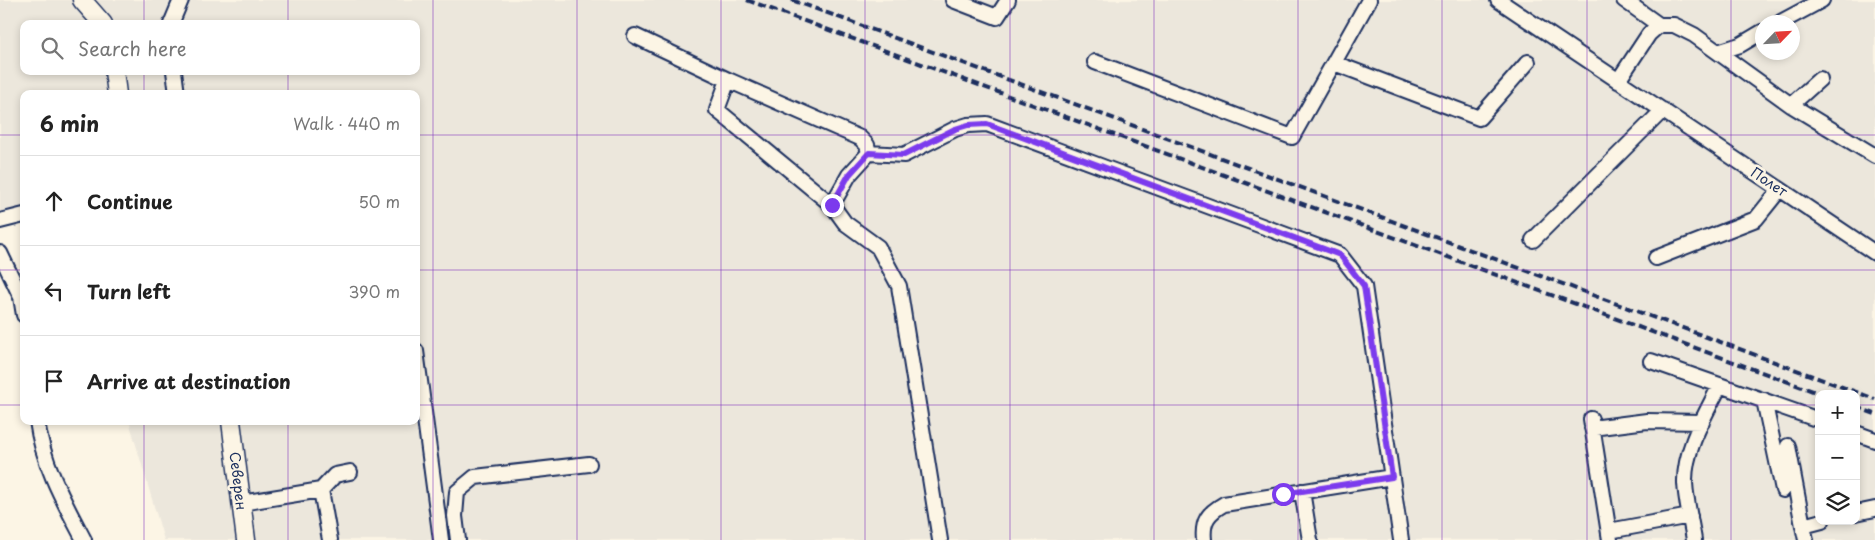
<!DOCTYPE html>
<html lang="en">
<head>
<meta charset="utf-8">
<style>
	body { margin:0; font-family:"Playpen Sans",sans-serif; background:#f6f6f6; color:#222 }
	.controls { position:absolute; right:15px; bottom:15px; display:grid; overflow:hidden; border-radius:10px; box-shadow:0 2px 8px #0003 }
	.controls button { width:45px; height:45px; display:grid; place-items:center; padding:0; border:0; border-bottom:1px solid #e0e0e0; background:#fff; color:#222; font:25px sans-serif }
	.compass { position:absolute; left:1755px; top:15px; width:45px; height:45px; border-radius:50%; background:#fff; box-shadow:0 2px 8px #0003; rotate:65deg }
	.stop { position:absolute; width:15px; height:15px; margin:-11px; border:4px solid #7c3aed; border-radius:50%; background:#fff }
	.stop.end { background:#7c3aed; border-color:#fff; box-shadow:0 1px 5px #0008 }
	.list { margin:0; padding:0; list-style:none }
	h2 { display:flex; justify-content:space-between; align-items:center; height:65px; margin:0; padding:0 20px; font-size:21px }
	h2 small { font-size:16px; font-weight:400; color:#767676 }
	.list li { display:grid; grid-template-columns:32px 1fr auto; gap:15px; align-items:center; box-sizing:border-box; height:90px; padding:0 20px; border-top:1px solid #e0e0e0 }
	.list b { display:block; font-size:19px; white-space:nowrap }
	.list em { font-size:16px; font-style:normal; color:#767676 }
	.icon { flex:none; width:28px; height:28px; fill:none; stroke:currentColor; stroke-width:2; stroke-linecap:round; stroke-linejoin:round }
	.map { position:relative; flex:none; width:1875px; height:540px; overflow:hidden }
	.search { position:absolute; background:#fff; box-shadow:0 2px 8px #0003; left:20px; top:20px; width:400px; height:55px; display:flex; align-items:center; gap:12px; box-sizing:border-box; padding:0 18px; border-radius:10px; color:#767676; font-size:19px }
	.panel { position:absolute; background:#fff; box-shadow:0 2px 8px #0003; left:20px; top:90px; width:400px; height:335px; border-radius:10px }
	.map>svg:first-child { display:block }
	.built { fill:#ece7dc; fill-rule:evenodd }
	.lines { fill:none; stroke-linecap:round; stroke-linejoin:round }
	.minor-casing { stroke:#1b2f5e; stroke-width:18 }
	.major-casing { stroke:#1b2f5e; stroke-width:21 }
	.minor { stroke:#fcf5e5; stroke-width:14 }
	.major { stroke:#fcf5e5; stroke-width:18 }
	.rail { stroke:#1b2f5e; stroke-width:4; stroke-dasharray:8 4; stroke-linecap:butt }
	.route { stroke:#7c3aed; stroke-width:6 }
	.grid { fill:none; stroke:#7b2cbf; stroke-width:1; stroke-opacity:0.55 }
	.labels { text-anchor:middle; stroke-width:5; stroke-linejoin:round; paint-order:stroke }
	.street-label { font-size:14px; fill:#1b2f5e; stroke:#fcf5e5 }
</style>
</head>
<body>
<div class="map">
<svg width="1875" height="540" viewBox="0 0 1875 540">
	<rect width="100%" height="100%" fill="#fcf5e5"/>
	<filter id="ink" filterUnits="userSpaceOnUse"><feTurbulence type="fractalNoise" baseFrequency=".02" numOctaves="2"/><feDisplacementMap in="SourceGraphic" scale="10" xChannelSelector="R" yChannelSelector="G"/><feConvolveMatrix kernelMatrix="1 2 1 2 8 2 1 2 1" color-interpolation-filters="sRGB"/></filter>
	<g filter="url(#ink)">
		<path class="built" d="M0 0H1875V540H164L129 421H416V94H24V219L0 216ZM1762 22H1792V52H1762ZM24 24H416V71H24ZM1819 394H1856V521H1819Z"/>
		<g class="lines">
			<defs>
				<path id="minor" d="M953 0 997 17 1008 0
					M1498 0 1875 253
					M1624 0 1659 25
					M1781 22 1822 0
					M171 24 181 0
					M635 36 728 80 717 110 832 205 845 223 878 247 899 286 940 540
					M1718 52 1740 45 1762 32
					M1095 62 1292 137 1369 0
					M1334 63 1479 118 1528 62
					M174 71 177 94
					M728 80 860 138 867 145 869 153 849 175 832 205
					M1618 81 1649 34 1659 25H1674L1694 35 1791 105 1875 156
					M1791 105 1820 79
					M869 153 904 155 955 129 968 125 987 124 1340 255 1364 286 1401 540
					M0 221 24 215
					M1533 240 1663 110
					M0 253 21 297 24 315
					M1656 258 1756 219 1780 189
					M416 351 441 540
					M1651 361 1819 420
					M1764 400 1783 490
					M1591 419 1610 540
					M37 421C43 465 64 502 84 540
					M1592 428 1647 421 1702 422
					M1856 433 1875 440
					M1788 446 1803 526 1822 521
					M321 490 335 475 350 472
					M1302 491 1310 540
					M241 503 321 490 330 540
					M1856 513 1875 509
					M1803 526 1806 540
					M1609 531 1690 516
					M458 540 455 516 457 492 475 477 589 464
					M1204 540C1202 521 1208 513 1224 504L1392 477
					M1694 540C1691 521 1686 501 1685 483 1684 449 1706 414 1720 385"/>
				<path id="major" d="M82 0 103 24
					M114 71 117 94
					M231 421 246 540"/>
			</defs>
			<use href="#minor" class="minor-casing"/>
			<use href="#major" class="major-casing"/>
			<use href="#minor" class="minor"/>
			<use href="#major" class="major"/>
			<path class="rail" d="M747 0 1821 394
				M792 0 1875 399
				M1856 407 1875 414"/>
		</g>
	</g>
	<g class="lines" filter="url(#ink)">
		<path class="route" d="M832 205 849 175 869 153 904 155 955 129 968 125 987 124 1340 255 1364 286 1392 477 1283 494"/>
	</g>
	<path class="grid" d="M144 0V24M288 0V24M433 0V540M577 0V540M721 0V540M865 0V540M1010 0V540M1154 0V540M1298 0V540M1442 0V540M1587 0V540M1731 0V540M144 71V94M288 71V94M0 135H24M416 135H1875M0 270H24M416 270H1875M0 405H24M416 405H1819M1856 405H1875M144 421V540M288 421V540"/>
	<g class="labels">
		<g class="street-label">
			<text transform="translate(1769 182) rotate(34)" y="5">Полет</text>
			<text transform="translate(238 481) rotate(83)" y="5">Северен</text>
		</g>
	</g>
</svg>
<div class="controls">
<button>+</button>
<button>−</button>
<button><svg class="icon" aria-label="layers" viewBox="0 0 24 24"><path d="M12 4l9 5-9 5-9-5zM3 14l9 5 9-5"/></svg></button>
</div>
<svg class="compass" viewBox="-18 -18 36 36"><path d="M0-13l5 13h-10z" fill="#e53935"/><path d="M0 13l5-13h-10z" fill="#767676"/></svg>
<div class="stop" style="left:1283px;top:494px"></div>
<div class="stop end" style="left:832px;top:205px"></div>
<div class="search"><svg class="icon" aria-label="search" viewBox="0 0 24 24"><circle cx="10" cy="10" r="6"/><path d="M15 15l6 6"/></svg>Search here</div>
<section class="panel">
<h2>6 min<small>Walk · 440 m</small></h2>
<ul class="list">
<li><svg class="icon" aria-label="ahead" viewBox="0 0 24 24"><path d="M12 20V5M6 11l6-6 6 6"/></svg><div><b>Continue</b></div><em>50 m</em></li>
<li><svg class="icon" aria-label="left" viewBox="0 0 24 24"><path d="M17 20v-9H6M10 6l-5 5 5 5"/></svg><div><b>Turn left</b></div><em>390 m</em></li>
<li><svg class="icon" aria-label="arrive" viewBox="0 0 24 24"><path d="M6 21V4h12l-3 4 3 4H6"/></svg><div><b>Arrive at destination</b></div></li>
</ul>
</section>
</div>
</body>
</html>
